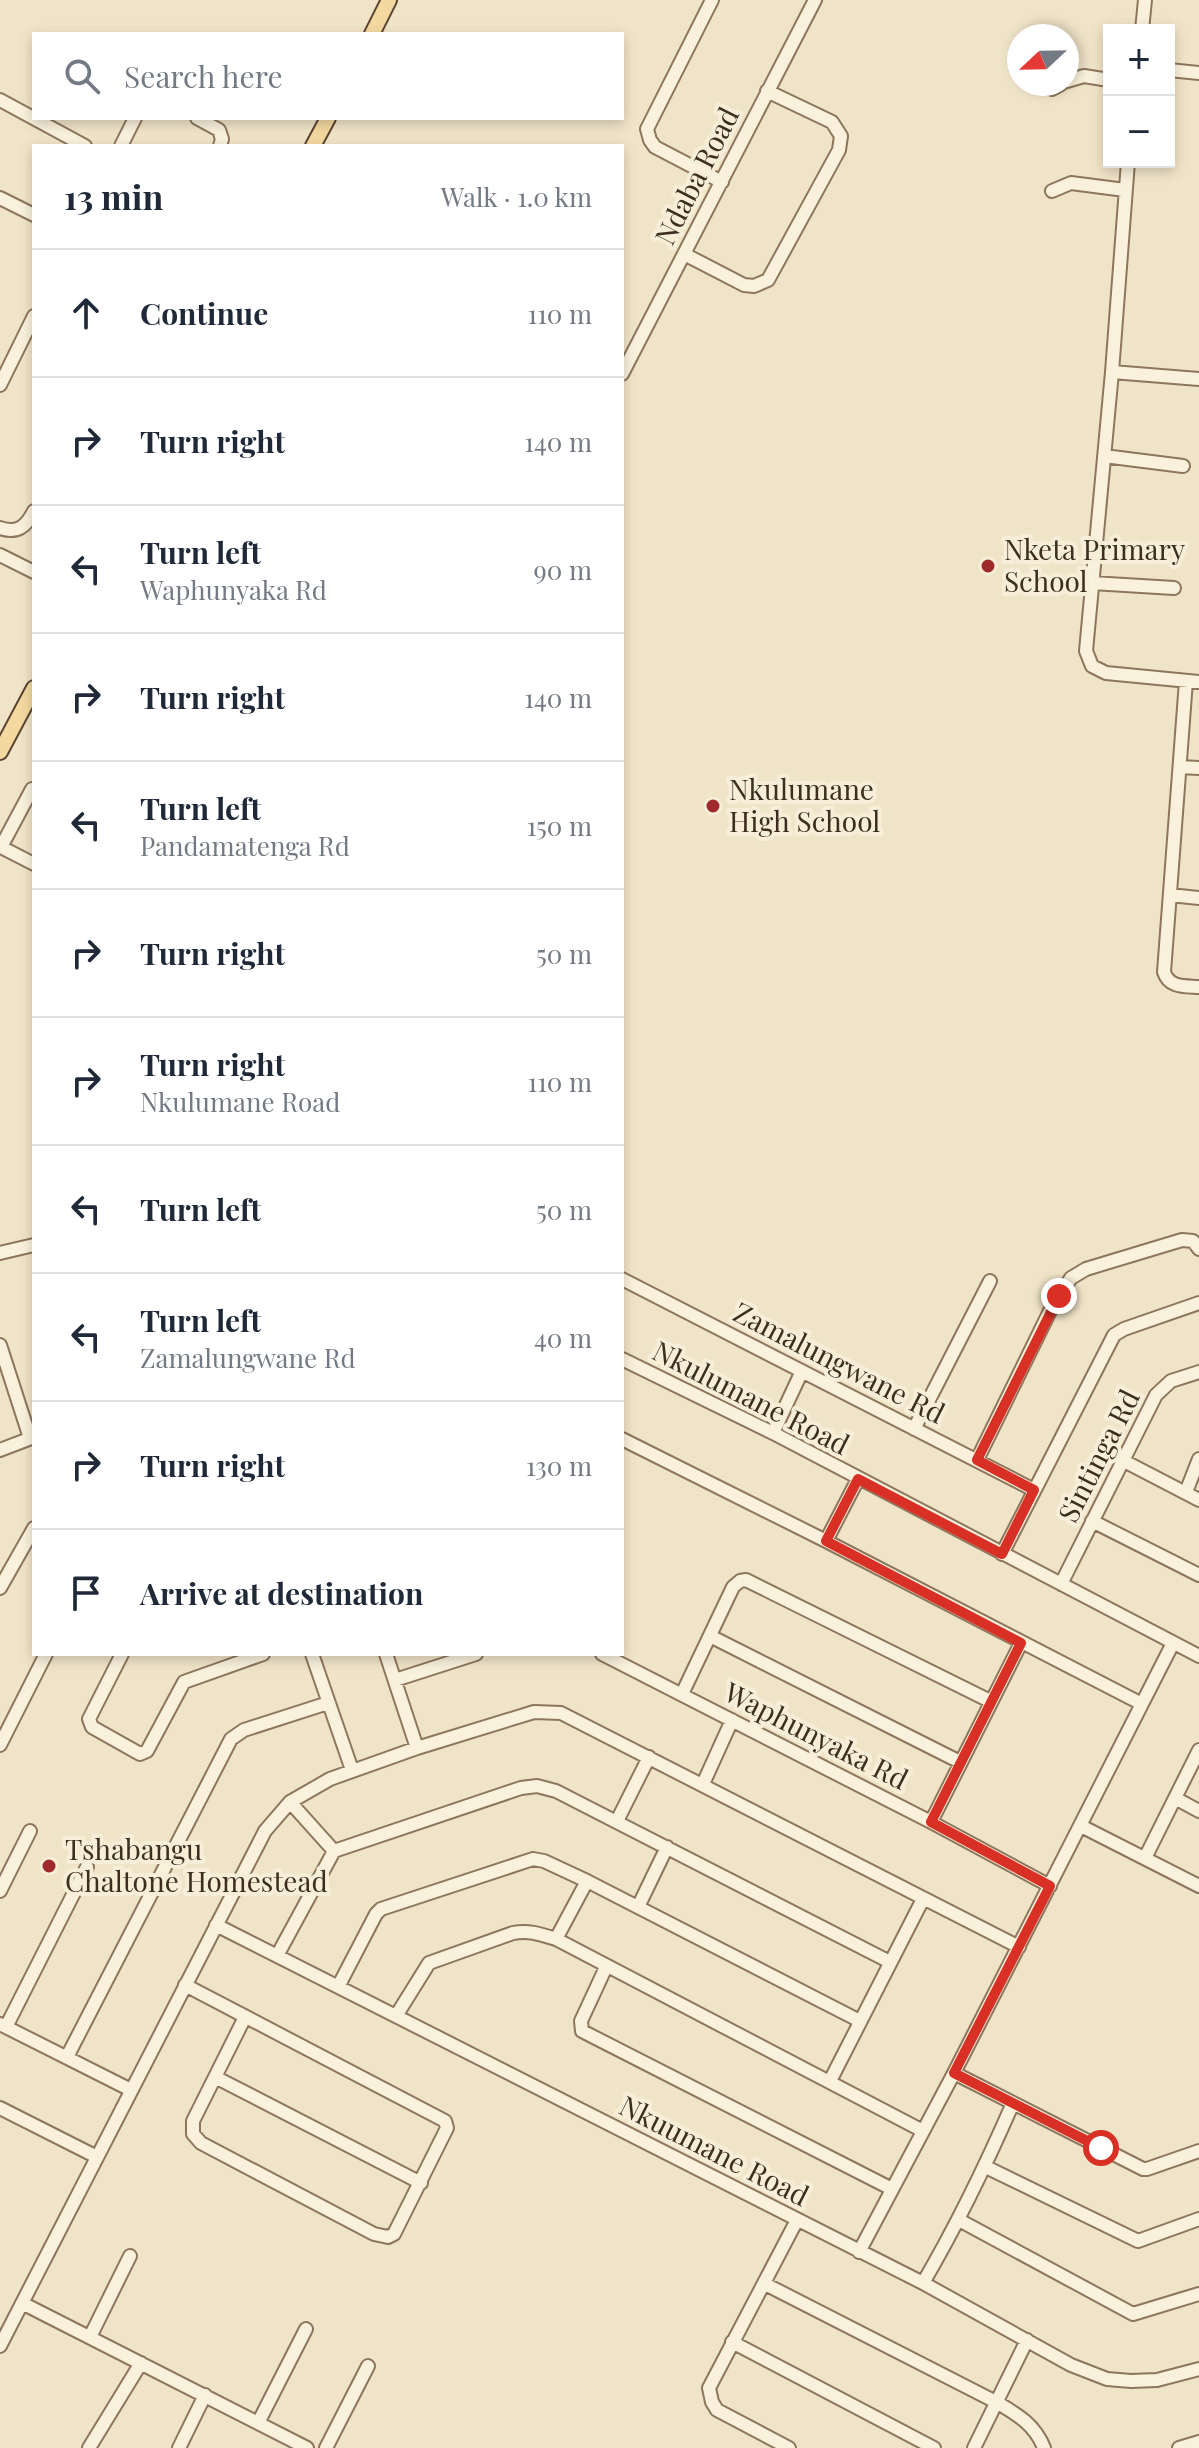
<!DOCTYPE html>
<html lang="en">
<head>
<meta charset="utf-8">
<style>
	body { margin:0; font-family:"Playfair Display",serif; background:#f6f6f7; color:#1f2937 }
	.controls { position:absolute; right:24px; top:24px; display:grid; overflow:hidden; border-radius:0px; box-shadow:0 4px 12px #0003 }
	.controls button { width:72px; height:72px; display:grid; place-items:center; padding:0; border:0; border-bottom:2px solid #e0e1e3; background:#fff; color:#1f2937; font:40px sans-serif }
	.compass { position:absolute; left:1007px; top:24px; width:72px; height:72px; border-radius:50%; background:#fff; box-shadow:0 4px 12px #0003; rotate:248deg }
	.stop { position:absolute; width:24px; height:24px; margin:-18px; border:6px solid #d93025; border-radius:50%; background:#fff }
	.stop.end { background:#d93025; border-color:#fff; box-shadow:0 2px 8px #0008 }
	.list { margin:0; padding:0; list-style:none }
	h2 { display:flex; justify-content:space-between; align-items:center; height:104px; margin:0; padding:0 32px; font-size:34px }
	h2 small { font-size:26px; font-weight:400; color:#747a83 }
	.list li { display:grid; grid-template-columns:52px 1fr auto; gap:24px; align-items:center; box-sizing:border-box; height:128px; padding:0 32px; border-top:2px solid #e0e1e3 }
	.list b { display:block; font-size:30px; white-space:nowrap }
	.list p { margin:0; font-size:26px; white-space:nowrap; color:#747a83 }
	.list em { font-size:26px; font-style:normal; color:#747a83 }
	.icon { flex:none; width:44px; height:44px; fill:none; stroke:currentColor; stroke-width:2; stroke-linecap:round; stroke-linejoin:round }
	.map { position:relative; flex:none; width:1199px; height:2448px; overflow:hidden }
	.search { position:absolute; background:#fff; box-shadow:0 4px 12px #0003; left:32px; top:32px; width:592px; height:88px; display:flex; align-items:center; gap:20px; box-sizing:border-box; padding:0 28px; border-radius:0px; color:#747a83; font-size:30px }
	.panel { position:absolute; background:#fff; box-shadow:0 4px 12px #0003; left:32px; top:144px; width:592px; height:1512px; border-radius:0px }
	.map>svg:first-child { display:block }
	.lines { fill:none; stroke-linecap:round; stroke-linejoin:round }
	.minor-casing { stroke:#8d765c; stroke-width:16 }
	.major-casing { stroke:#5b4430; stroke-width:18 }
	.minor { stroke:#faf1dc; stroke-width:12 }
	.major { stroke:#f3d9a0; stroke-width:14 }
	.route { stroke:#d93025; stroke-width:10 }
	.poi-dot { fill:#9e2a2b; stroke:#f7eed8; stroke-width:3 }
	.labels { text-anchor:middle; stroke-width:8; stroke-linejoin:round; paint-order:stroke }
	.street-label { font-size:28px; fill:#3d2e20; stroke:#f7eed8 }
	.poi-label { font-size:28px; fill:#3d2e20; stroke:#f7eed8; text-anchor:start }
</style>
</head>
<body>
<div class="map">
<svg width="1199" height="2448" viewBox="0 0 1199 2448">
	<rect width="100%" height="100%" fill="#f0e4c8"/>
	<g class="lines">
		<defs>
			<path id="minor" d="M712 0 647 129 650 140 655 147 722 182
				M1142 30 1145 0
				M1169 70 1199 73
				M1067 81 1084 76 1109 80
				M1052 89 1061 84
				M0 100 85 146
				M197 118 219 130 222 139 220 146
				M121 146 135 118
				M1128 162 1112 372 1086 651 1092 666 1106 673 1199 682
				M1052 191 1071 183 1125 190
				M0 198 34 215
				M684 254 744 285 754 286 768 280 839 150 841 136 832 122 767 91
				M1112 372 1199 379
				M622 374 815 0
				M0 385 34 316
				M1104 456 1183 466
				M0 528C17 534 26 527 34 511
				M0 555 34 572
				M1092 583 1174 588
				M1186 681 1164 972C1169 988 1185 986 1199 987
				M1180 767 1199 768
				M34 790 32 789 1 847 34 864
				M1170 895 1199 898
				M0 1253 34 1245
				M622 1279 1034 1490
				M0 1345 30 1438
				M622 1359 773 1433 1199 1656
				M914 1429 990 1281
				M773 1433 802 1371
				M622 1439 826 1541 1142 1704
				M0 1450 34 1437
				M977 1460 1051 1309 1071 1278 1086 1269 1182 1240 1193 1241 1199 1249
				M1122 1460 1199 1500
				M1186 1492 1199 1459
				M1092 1521 1199 1575
				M826 1541 858 1479
				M1002 1554 1114 1335 1124 1329 1199 1303
				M1061 1584 1156 1395 1171 1381 1199 1372
				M0 1588 34 1528
				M710 1636 960 1762
				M122 1654 89 1719 92 1727 140 1754 147 1751 184 1682 263 1654
				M312 1654 352 1770
				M386 1654 417 1748
				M602 1654 931 1822 1050 1886
				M395 1680 476 1654
				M682 1694 733 1587 740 1581 746 1580 990 1701
				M0 1745 46 1654
				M703 1784 732 1720
				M1175 1798 1199 1811
				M290 1802 334 1851
				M617 1821 649 1757
				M931 1822 1021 1643
				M1081 1826 1199 1886
				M1145 1858 1199 1750
				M0 1891 30 1831
				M638 1907 667 1847
				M216 1925 923 2283 1071 2365 1107 2379 1131 2381 1157 2380 1199 2369
				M556 1939 587 1881
				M278 1954 334 1851 521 1788 537 1786 556 1791 890 1962
				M606 1967 581 2021 582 2031 892 2189
				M185 1985 445 2121 447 2128 394 2234 388 2237 374 2234 201 2143 193 2134V2121L245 2017
				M339 1985 376 1914 381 1909 533 1859 544 1861 587 1881 860 2021
				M396 2016 429 1963 513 1933C529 1930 540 1934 556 1939L923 2131
				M0 2024 131 2090
				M6 2027 87 1867
				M67 2057 231 1739 244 1730 328 1703
				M954 2073 1143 2169H1147L1199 2151
				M215 2077 421 2183
				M830 2081 923 1899
				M0 2108 97 2157
				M986 2167 1138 2241 1199 2219
				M959 2220 1133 2314 1199 2294
				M859 2252 954 2073 1173 1643
				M923 2283C957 2225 986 2165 1013 2103
				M765 2284 998 2403C1018 2415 1035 2425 1044 2448
				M22 2303 307 2448
				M90 2337 130 2256
				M732 2342 934 2448
				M0 2346 265 1831 290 1802 330 1779 417 1748 534 1712 561 1713 1019 1947
				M258 2423 306 2329
				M89 2448 141 2363
				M179 2448 205 2395
				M326 2448 368 2366
				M789 2448 717 2410 712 2402 709 2388 797 2220
				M974 2448 1027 2340
				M1179 2448 1199 2442"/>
			<path id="major" d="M372 34 389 0
				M313 146 328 118
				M0 752 34 688"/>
		</defs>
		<use href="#minor" class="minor-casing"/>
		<use href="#major" class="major-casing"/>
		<use href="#minor" class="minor"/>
		<use href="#major" class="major"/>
	</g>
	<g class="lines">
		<path class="route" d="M1059 1296 977 1460 1034 1490 1002 1554 858 1479 826 1541 1021 1643 931 1822 1050 1886 954 2073 1101 2148"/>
	</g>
	<g class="poi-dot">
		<circle cx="988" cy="566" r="8"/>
		<circle cx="713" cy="806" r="8"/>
		<circle cx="49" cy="1866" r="8"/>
	</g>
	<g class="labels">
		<g class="street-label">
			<text transform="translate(697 176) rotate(-63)" y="10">Ndaba Road</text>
			<text transform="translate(839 1363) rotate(27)" y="10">Zamalungwane Rd</text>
			<text transform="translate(751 1398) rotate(27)" y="10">Nkulumane Road</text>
			<text transform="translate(1099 1456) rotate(-63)" y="10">Sintinga Rd</text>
			<text transform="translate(816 1736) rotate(27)" y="10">Waphunyaka Rd</text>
			<text transform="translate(714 2151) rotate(27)" y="10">Nkuumane Road</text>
		</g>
		<g class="poi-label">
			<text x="1004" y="560">Nketa Primary<tspan x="1004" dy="32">School</tspan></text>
			<text x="729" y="800">Nkulumane<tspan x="729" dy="32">High School</tspan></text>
			<text x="65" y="1860">Tshabangu<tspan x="65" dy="32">Chaltone Homestead</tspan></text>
		</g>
	</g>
</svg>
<div class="controls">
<button>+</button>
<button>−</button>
</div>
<svg class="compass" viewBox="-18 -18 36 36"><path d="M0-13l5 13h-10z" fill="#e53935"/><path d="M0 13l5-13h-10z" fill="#747a83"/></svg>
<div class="stop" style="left:1101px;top:2148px"></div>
<div class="stop end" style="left:1059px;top:1296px"></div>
<div class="search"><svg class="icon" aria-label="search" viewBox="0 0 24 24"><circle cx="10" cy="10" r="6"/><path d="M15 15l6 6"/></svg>Search here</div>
<section class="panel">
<h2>13 min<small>Walk · 1.0 km</small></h2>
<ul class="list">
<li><svg class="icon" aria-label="ahead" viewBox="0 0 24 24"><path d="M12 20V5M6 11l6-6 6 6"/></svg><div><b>Continue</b></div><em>110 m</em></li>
<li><svg class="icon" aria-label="right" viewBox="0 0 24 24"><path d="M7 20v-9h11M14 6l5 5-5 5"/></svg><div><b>Turn right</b></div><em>140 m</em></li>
<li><svg class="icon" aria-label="left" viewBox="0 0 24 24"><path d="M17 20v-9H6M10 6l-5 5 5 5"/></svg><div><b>Turn left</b><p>Waphunyaka Rd</p></div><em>90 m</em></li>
<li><svg class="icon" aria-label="right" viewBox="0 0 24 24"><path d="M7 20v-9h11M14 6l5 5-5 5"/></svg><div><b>Turn right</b></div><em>140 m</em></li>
<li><svg class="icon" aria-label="left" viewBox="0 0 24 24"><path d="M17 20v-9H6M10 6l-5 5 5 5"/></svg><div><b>Turn left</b><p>Pandamatenga Rd</p></div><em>150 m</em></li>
<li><svg class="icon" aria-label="right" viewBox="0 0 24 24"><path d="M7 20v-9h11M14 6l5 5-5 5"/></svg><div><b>Turn right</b></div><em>50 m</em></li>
<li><svg class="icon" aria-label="right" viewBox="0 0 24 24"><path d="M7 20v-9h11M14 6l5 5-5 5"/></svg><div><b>Turn right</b><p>Nkulumane Road</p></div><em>110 m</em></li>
<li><svg class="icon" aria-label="left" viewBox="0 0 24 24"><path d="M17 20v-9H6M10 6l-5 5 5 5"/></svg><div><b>Turn left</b></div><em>50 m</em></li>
<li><svg class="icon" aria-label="left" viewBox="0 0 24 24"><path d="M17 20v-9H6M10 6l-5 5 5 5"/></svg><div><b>Turn left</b><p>Zamalungwane Rd</p></div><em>40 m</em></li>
<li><svg class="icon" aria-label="right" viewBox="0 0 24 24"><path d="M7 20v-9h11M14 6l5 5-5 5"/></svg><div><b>Turn right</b></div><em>130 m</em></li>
<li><svg class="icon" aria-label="arrive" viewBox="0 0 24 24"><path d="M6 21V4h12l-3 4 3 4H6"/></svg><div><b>Arrive at destination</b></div></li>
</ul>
</section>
</div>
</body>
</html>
